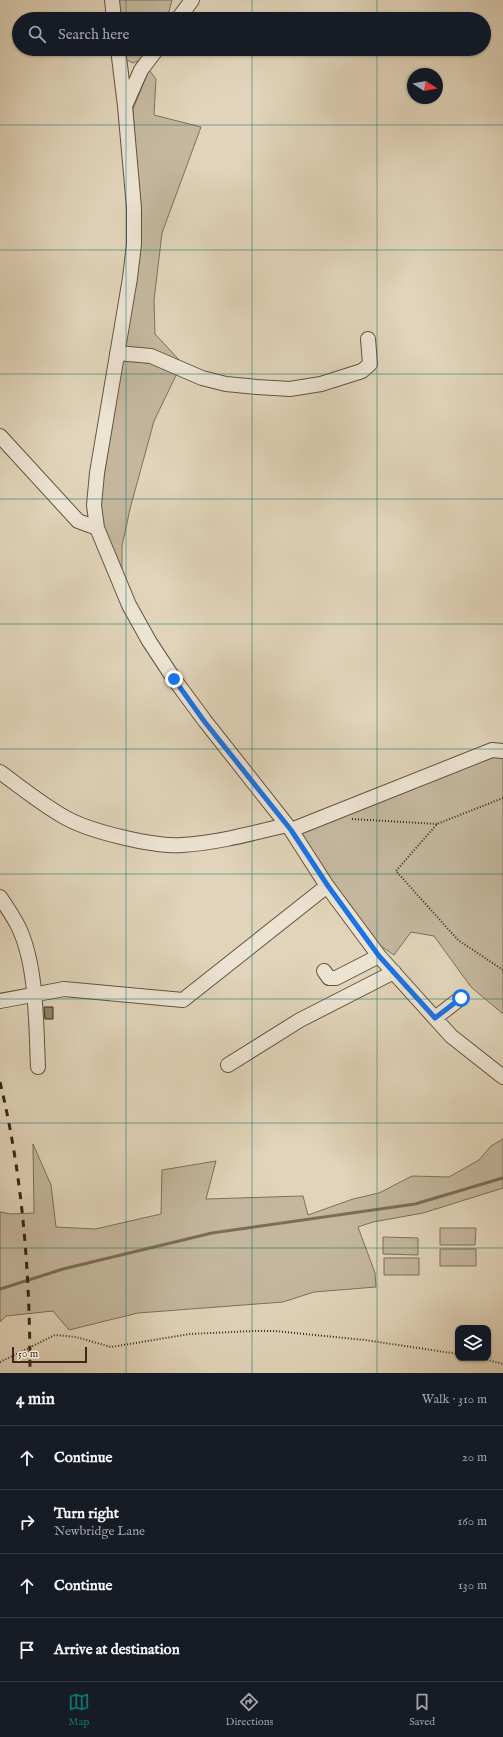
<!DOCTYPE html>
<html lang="en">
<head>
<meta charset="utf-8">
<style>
	body { margin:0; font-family:"IM FELL English",serif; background:#20242c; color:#f1f3f6 }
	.controls { position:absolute; right:12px; bottom:12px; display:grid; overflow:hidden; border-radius:8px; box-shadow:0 1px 3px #0004 }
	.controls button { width:36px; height:36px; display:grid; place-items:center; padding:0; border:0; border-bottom:1px solid #363941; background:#171b24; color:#f1f3f6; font:20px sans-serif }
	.compass { position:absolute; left:407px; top:68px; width:36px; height:36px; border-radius:50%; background:#171b24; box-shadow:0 1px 3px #0004; rotate:101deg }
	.scale { position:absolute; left:12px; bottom:10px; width:75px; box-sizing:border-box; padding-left:4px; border:2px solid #392916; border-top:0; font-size:11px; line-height:14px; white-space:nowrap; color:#392916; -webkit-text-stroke:3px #ece3d2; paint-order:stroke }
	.stop { position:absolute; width:12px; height:12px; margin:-9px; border:3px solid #1a73e8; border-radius:50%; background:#fff }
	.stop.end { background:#1a73e8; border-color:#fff; box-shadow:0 1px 4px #0008 }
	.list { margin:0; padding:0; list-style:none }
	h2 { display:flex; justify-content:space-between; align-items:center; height:52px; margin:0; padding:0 16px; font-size:17px }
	h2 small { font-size:13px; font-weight:400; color:#9ea1a6 }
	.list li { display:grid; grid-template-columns:26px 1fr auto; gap:12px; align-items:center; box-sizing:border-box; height:64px; padding:0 16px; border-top:1px solid #363941 }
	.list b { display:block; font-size:15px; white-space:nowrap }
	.list p { margin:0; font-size:13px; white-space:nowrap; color:#9ea1a6 }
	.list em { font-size:13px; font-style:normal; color:#9ea1a6 }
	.icon { flex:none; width:22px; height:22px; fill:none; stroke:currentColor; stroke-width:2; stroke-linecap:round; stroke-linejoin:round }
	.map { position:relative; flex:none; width:503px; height:1373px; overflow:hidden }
	.search { position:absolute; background:#171b24; box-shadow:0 1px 3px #0004; left:12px; right:12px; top:12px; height:44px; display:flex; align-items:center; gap:10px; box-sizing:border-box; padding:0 14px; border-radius:22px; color:#9ea1a6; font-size:15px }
	.sheet { height:308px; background:#171b24 }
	nav { display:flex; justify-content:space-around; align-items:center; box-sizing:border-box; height:56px; border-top:1px solid #363941; background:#171b24; font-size:11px; color:#9ea1a6 }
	nav a { display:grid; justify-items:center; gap:2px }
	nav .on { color:#0f766e }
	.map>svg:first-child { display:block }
	.green { fill:#c4b79e; stroke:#7e705a }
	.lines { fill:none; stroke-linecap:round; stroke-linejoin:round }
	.stream { stroke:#7c6d57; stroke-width:3 }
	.building { fill:#90826b; stroke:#392916 }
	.minor-casing { stroke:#63543f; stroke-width:16 }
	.path { stroke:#392916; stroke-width:2; stroke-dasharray:1 2; stroke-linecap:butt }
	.minor { stroke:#ece3d2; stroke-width:14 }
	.rail { stroke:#392916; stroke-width:3; stroke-dasharray:7 7; stroke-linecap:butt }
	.route { stroke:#1a73e8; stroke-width:5 }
	.grid { fill:none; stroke:#0f766e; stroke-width:1; stroke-opacity:0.55 }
</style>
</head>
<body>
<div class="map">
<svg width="503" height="1373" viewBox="0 0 503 1373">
	<rect width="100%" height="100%" fill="#e1d4ba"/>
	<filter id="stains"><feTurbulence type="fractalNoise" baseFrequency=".005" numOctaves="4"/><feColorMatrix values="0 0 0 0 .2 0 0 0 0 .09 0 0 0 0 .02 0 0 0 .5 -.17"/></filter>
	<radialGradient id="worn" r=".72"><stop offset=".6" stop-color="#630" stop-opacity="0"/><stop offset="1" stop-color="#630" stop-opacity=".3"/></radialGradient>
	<path class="green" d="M118 0H172L167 19H120Z
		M123 49H147L140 60 133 63 125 59Z
		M149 70 156 79 154 115 201 127 162 233 154 300 155 334 182 363 154 421 130 509 122 546V569L103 528 100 501 125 346 139 204 133 109Z
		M503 751V1014L471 987 434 936 411 932 394 955 362 933 291 830Z
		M503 1139V1188L423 1213 373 1222 358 1227 375 1273 376 1287 314 1292 283 1302 138 1313 69 1330 53 1311 6 1316 0 1322V1212L11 1214 34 1213 33 1144 51 1185 56 1227 95 1229 161 1214 162 1170 216 1161 206 1199 303 1196 308 1215 353 1199 379 1193 412 1176 449 1177 479 1160 491 1146Z
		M440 1228H476L475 1245H440Z
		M383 1237 418 1238V1255L383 1254Z
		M440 1249H476V1266H440Z
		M384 1258H419V1275H384Z"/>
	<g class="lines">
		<path class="stream" d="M0 1289 63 1269 212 1233 415 1204 503 1178"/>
	</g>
	<path class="building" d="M44 1007H53V1019H45Z"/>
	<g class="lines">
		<defs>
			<path id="minor" d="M112 0 114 19
				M178 19 192 0
				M118 49 125 106 134 208V244L130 278 97 473 94 505 97 528 129 605 149 641 174 679 205 721 291 830 327 886 379 956 451 1036 503 1077
				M125 106 141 70 157 49
				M117 353 151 356 202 378 226 384 257 387 290 389 321 384 362 371 370 364 368 339
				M0 436 78 521 97 528
				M0 772C22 788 44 806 68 819 93 832 154 847 182 845 217 843 253 833 287 825
				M291 830 492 750 503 751
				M0 897C6 906 13 916 18 926 37 964 36 1024 38 1067
				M324 971 329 978H336L379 956
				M0 1001 64 989 183 1000 327 886
				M435 1018 461 998
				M228 1065 300 1020 394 972"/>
		</defs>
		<use href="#minor" class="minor-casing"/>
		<path class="path" d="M503 798 437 824 396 871 458 940 503 970
			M352 819 437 824
			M481 1358 503 1364
			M0 1362 55 1335 76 1337 111 1347 190 1334 253 1331H275L365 1340 458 1354"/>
		<use href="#minor" class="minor"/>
		<path class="rail" d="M0 1082C23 1177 30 1276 30 1373"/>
	</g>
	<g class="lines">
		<path class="route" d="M174 679 204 721 291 830 328 886 379 956 435 1018 461 998"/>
	</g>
	<path class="grid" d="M126 0V19M252 0V19M377 0V19M126 49V1373M252 49V1373M377 49V1373M0 125H503M0 250H503M0 374H503M0 499H503M0 624H503M0 749H503M0 874H503M0 999H503M0 1123H503M0 1248H503"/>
	<rect width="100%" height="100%" filter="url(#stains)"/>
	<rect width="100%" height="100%" fill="url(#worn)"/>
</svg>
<div class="controls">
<button><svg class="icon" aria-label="layers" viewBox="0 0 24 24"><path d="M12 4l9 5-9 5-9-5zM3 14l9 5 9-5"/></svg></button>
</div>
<svg class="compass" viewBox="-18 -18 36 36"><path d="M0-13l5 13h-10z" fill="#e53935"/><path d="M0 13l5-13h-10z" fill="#9ea1a6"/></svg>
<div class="scale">50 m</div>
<div class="stop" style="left:461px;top:998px"></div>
<div class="stop end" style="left:174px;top:679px"></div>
<div class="search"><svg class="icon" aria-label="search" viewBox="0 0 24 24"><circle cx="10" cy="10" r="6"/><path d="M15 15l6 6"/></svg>Search here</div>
</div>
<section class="sheet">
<h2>4 min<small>Walk · 310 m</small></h2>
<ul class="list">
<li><svg class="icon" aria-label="ahead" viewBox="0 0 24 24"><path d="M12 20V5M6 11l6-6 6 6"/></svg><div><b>Continue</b></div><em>20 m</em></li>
<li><svg class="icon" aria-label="right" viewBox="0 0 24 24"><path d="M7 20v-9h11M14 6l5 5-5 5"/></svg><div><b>Turn right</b><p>Newbridge Lane</p></div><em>160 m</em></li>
<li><svg class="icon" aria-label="ahead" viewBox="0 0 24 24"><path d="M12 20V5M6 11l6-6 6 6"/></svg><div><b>Continue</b></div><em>130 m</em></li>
<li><svg class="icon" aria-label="arrive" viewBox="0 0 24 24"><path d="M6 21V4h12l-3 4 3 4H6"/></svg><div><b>Arrive at destination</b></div></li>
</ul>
</section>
<nav>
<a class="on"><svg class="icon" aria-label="map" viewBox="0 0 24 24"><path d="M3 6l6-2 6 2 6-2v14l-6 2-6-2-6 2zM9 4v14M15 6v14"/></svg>Map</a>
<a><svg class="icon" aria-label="directions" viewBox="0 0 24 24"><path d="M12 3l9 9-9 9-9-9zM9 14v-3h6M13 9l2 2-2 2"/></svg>Directions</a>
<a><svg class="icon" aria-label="saved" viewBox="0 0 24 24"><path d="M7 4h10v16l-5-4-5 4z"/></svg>Saved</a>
</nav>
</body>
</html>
